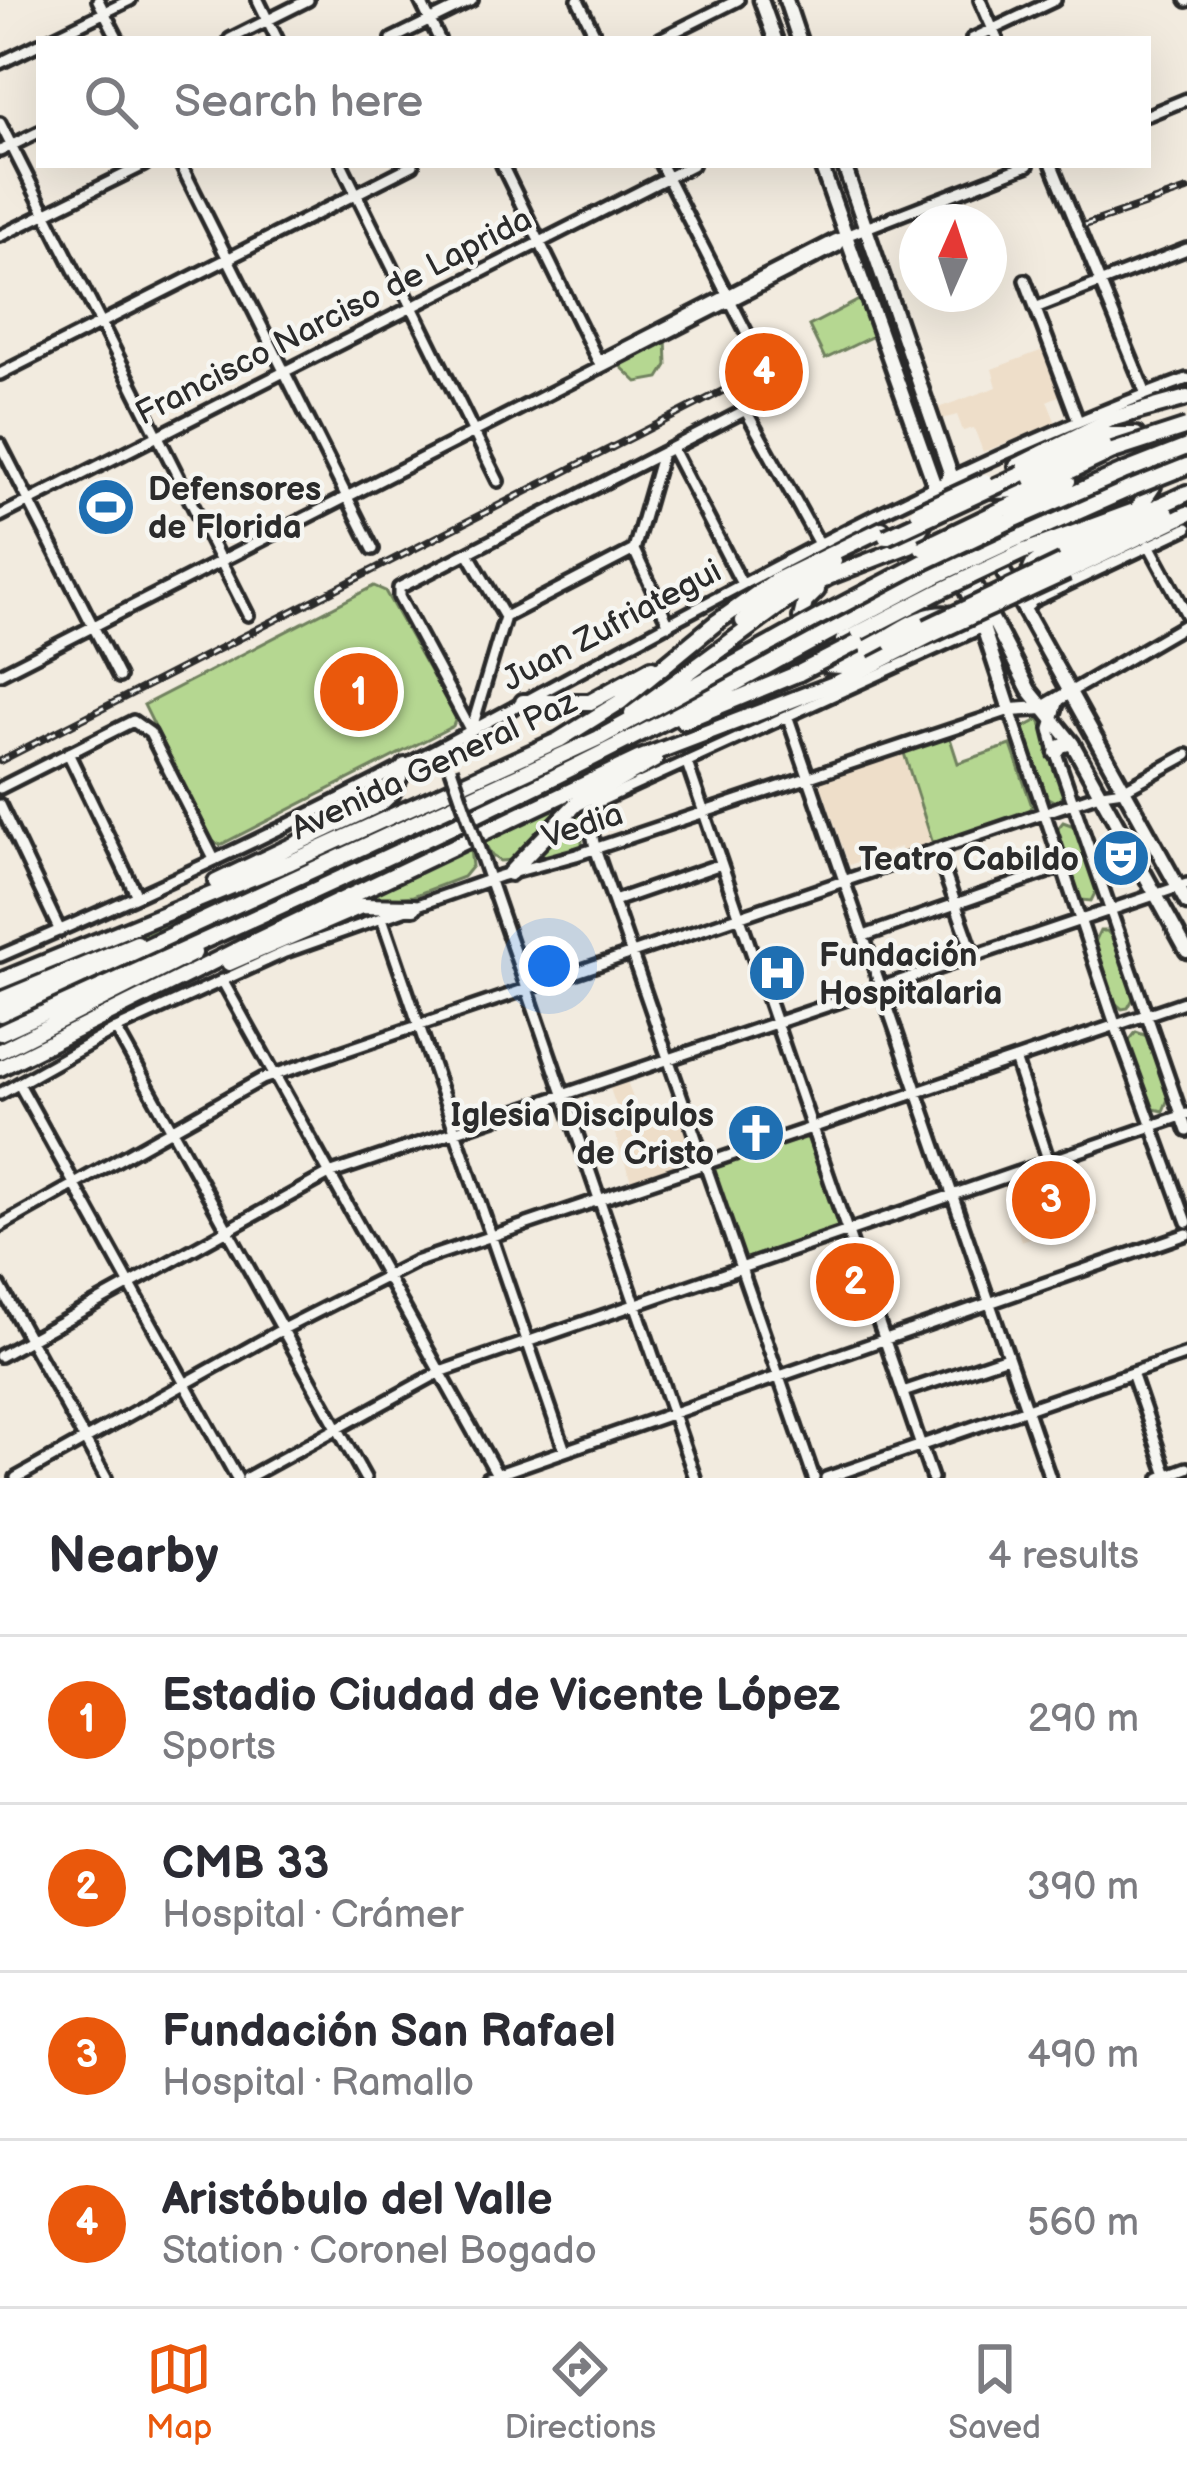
<!DOCTYPE html>
<html lang="en">
<head>
<meta charset="utf-8">
<style>
	body { margin:0; font-family:"Balsamiq Sans",sans-serif; background:#f7f7f7; color:#2b2b33 }
	.compass { position:absolute; left:899px; top:204px; width:108px; height:108px; border-radius:50%; background:#fff; box-shadow:0 12px 48px #0002; rotate:3deg }
	.you { position:absolute; left:549px; top:966px; width:42px; height:42px; margin:-30px; border:9px solid #fff; border-radius:50%; background:#1a73e8; box-shadow:0 0 0 18px #1a73e833 }
	.badge { display:grid; place-items:center; width:78px; height:78px; border-radius:50%; background:#ea580c; color:#fff; font-size:39px; font-weight:700 }
	.pin { position:absolute; translate:-50% -50%; border:6px solid #fff; box-shadow:0 3px 12px #0006 }
	.list { margin:0; padding:0; list-style:none }
	h2 { display:flex; justify-content:space-between; align-items:center; height:156px; margin:0; padding:0 48px; font-size:51px }
	h2 small { font-size:39px; font-weight:400; color:#7c7c81 }
	.list li { display:grid; grid-template-columns:78px 1fr auto; gap:36px; align-items:center; box-sizing:border-box; height:168px; padding:0 48px; border-top:3px solid #e1e1e2 }
	.list b { display:block; font-size:45px; white-space:nowrap }
	.list p { margin:0; font-size:39px; white-space:nowrap; color:#7c7c81 }
	.list em { font-size:39px; font-style:normal; color:#7c7c81 }
	.icon { flex:none; width:66px; height:66px; fill:none; stroke:currentColor; stroke-width:2; stroke-linecap:round; stroke-linejoin:round }
	.map { position:relative; flex:none; width:1187px; height:1478px; overflow:hidden }
	.search { position:absolute; background:#fff; box-shadow:0 12px 48px #0002; left:36px; right:36px; top:36px; height:132px; display:flex; align-items:center; gap:30px; box-sizing:border-box; padding:0 42px; border-radius:0px; color:#7c7c81; font-size:45px }
	.sheet { height:828px; background:#fff }
	nav { display:flex; justify-content:space-around; align-items:center; box-sizing:border-box; height:168px; border-top:3px solid #e1e1e2; background:#fff; font-size:33px; color:#7c7c81 }
	nav a { display:grid; justify-items:center; gap:6px }
	nav .on { color:#ea580c }
	.map>svg:first-child { display:block }
	.built { fill:#eedec9 }
	.green { fill:#b5d791; stroke:#70815e; stroke-width:3 }
	.lines { fill:none; stroke-linecap:round; stroke-linejoin:round }
	.highway-tunnel { stroke:#cac5bb; stroke-width:14; stroke-dasharray:14 7; stroke-linecap:butt }
	.minor-casing { stroke:#2b2b2b; stroke-width:18 }
	.major-casing { stroke:#2b2b2b; stroke-width:21 }
	.highway-casing { stroke:#2b2b2b; stroke-width:22 }
	.minor { stroke:#f6f6f2; stroke-width:9 }
	.major { stroke:#f6f6f2; stroke-width:12 }
	.highway { stroke:#f6f6f2; stroke-width:14 }
	.rail-casing { stroke:#2b2b2b; stroke-width:8 }
	.rail { stroke:#f6f6f2; stroke-width:3; stroke-dasharray:9; stroke-linecap:butt }
	.minor-bridge-casing { stroke:#2b2b2b; stroke-width:18; stroke-linecap:butt }
	.highway-bridge-casing { stroke:#2b2b2b; stroke-width:22; stroke-linecap:butt }
	.minor-bridge { stroke:#f6f6f2; stroke-width:9 }
	.highway-bridge { stroke:#f6f6f2; stroke-width:14 }
	.labels { text-anchor:middle; stroke-width:9; stroke-linejoin:round; paint-order:stroke }
	.street-label { font-size:33px; fill:#2b2b2b; stroke:#f6f6f2 }
	.poi-label { font-size:33px; font-weight:bold; fill:#2b2b2b; stroke:#f6f6f2; text-anchor:start }
</style>
</head>
<body>
<div class="map">
<svg width="1187" height="1478" viewBox="0 0 1187 1478">
	<rect width="100%" height="100%" fill="#f2ebdf"/>
	<filter id="ink" filterUnits="userSpaceOnUse"><feTurbulence type="fractalNoise" baseFrequency=".00833" numOctaves="2"/><feDisplacementMap in="SourceGraphic" scale="24" xChannelSelector="R" yChannelSelector="G"/><feConvolveMatrix kernelMatrix="1 2 1 2 8 2 1 2 1" color-interpolation-filters="sRGB"/></filter>
	<g filter="url(#ink)">
		<path class="built" d="M1043 350 1061 395 1047 401 1056 423 983 452 974 428 963 431 957 415 942 419 938 408 997 387 992 369Z
			M903 750 933 844 903 853 900 847 849 865 820 783 824 778Z
			M627 1081 643 1127 682 1116 695 1156 691 1163 631 1181 608 1114 618 1111 609 1086Z
			M1079 1160 1099 1215 1021 1241 1004 1185Z"/>
		<path class="green" d="M859 300 873 336 825 359 809 326Z
			M666 337 667 365 659 378 637 382 616 362Z
			M374 586 385 591 456 718 453 726 220 845 211 840 144 705Z
			M1040 719 1063 794 1058 803 1046 797 1023 728Z
			M949 735 958 763 1011 745 1032 806 1029 812 933 844 903 750Z
			M636 764 564 804 514 860 500 861 492 856 484 842Z
			M589 801 582 814V847L527 863 541 844Z
			M1063 822 1074 826 1097 889 1091 901 1082 900 1077 895 1055 832Z
			M338 848 218 904 0 995V991Z
			M470 849 472 866 463 877 413 896 357 902 266 941Z
			M1100 931H1107L1113 938 1134 997 1128 1008 1122 1009 1114 1002 1094 944Z
			M1136 1032 1147 1036 1168 1099 1163 1111 1150 1108 1128 1042Z
			M807 1135 843 1229 745 1261 711 1168Z"/>
		<g class="lines">
			<path class="highway-tunnel" d="M801 618C805 640 818 653 841 656
				M792 624 801 651 823 664"/>
			<defs>
				<path id="minor" d="M98 0 118 39
					M258 0 277 39
					M420 0 439 39
					M578 0 597 39
					M980 0 997 39
					M1186 0 1187 1
					M50 39 130 0
					M230 39 308 0
					M392 39 472 0
					M660 39 738 0
					M972 39 1055 0
					M0 63 39 44
					M1148 115 1187 99
					M0 123 248 615
					M0 151 39 132
					M181 165 373 549
					M342 165 498 481
					M502 165 600 365
					M661 165 755 349
					M1052 165 1146 394
					M0 236 144 165
					M1025 280 1078 421
					M1035 308 1187 249
					M599 361 835 240 1028 165
					M0 374 413 165
					M746 411 818 542
					M0 444 119 677
					M672 449 742 584
					M0 516 692 165
					M1149 545 1187 615
					M634 550 669 625
					M468 553 505 617
					M1028 603 1187 528
					M0 674 838 246 842 240
					M1070 692 1187 624
					M1059 700 1050 729 1056 753 1187 1131
					M788 718 1050 1478
					M471 731 399 597V588L779 393
					M471 731 505 617 634 550 662 453
					M68 753 136 894
					M687 763 932 1478
					M0 788 133 721 150 733 214 859
					M0 805 60 931
					M936 849 974 956
					M481 855 695 1478
					M614 901 721 864
					M382 918 564 1448
					M864 936 1062 867
					M0 956C150 892 300 822 444 745 689 615 926 474 1187 379
					M222 980 499 1478
					M116 1029 365 1478
					M1015 1059 1049 1162
					M19 1084 237 1478
					M0 1094 116 1029 285 952 500 876 576 855 1010 710 1116 1027 1187 1222
					M0 1226 262 1079 1102 793 1123 790 1187 755
					M0 1286 106 1478
					M0 1356 329 1174 1187 884
					M1132 1373 1168 1478
					M903 1392 1007 1357
					M16 1478 283 1329 415 1262 1187 1001
					M247 1478 440 1372 1187 1114
					M487 1478 1187 1234
					M814 1478 595 848 588 813 598 802 983 627
					M826 1478 1187 1354
					M1160 1478 1187 1468"/>
				<path id="major" d="M761 0 775 39
					M786 0 799 39
					M821 165 937 492
					M844 165 953 481
					M1000 566 1187 903
					M972 580 1029 690 1072 743 1187 951
					M963 584 980 618 1010 710 1043 708 1070 692
					M1056 753 1061 746 1072 743"/>
				<path id="highway" d="M1017 466 1111 419 1187 398
					M1022 474 1102 435H1136
					M950 476 962 481
					M1058 477 1113 451
					M993 490C1039 498 1076 442 1123 442
					M934 496V485
					M1003 509 1068 481
					M1008 522 1123 472
					M1016 539 1129 489
					M1022 552 1137 510 1153 486
					M1063 562 1167 514
					M1067 572 1187 514
					M1028 603C1029 591 1027 576 1033 565 1039 553 1163 506 1187 493
					M819 617 924 562
					M801 618 805 602 817 590
					M743 621 778 594 834 561
					M828 633 934 577
					M843 641 942 590
					M892 644 927 627
					M841 656C897 647 922 589 983 627
					M826 665 842 666 862 659
					M523 702H590L652 668
					M632 714 790 598 828 577 910 545 923 524
					M683 721 799 673
					M510 873 576 804 655 760
					M216 882 380 804 392 793 405 766
					M229 963 361 906 414 907
					M0 981 291 862 559 740 620 702 717 622 775 581 882 529
					M0 1000 137 943
					M0 1014 599 738 774 642
					M0 1033C263 913 529 799 782 658
					M0 1051 194 953
					M0 1068 245 946 638 759 839 682 931 635"/>
			</defs>
			<use href="#minor" class="minor-casing"/>
			<use href="#major" class="major-casing"/>
			<use href="#highway" class="highway-casing"/>
			<use href="#minor" class="minor"/>
			<use href="#major" class="major"/>
			<use href="#highway" class="highway"/>
			<defs>
				<path id="rail" d="M1085 225 1187 190
					M0 761 742 381"/>
			</defs>
			<use href="#rail" class="rail-casing"/>
			<use href="#rail" class="rail"/>
			<defs>
				<path id="minor-bridge" d="M451 768 481 855"/>
				<path id="highway-bridge" d="M1113 451 1187 427
					M1123 472 1187 447
					M1129 489 1187 466
					M918 512 985 481
					M886 537 1022 474
					M922 548 1003 509
					M924 562 1008 522
					M934 577 1016 539
					M942 590 1022 552
					M927 627 1063 562
					M931 635 1067 572
					M774 642 819 617
					M782 658 828 633
					M799 673 857 643"/>
			</defs>
			<use href="#minor-bridge" class="minor-bridge-casing"/>
			<use href="#highway-bridge" class="highway-bridge-casing"/>
			<use href="#minor-bridge" class="minor-bridge"/>
			<use href="#highway-bridge" class="highway-bridge"/>
		</g>
	</g>
	<defs>
		<symbol id="stadium-disc" viewBox="-11 -11 22 22"><circle r="9.5" fill="#1f6fb2" stroke="#f6f6f2"/><path d="M0-5a6.5 5 0 1 0 0 10a6.5 5 0 1 0 0-10ZM-3.5-1.8h7v3.6h-7Z" fill="#fff"/></symbol>
		<symbol id="theatre-disc" viewBox="-11 -11 22 22"><circle r="9.5" fill="#1f6fb2" stroke="#f6f6f2"/><path d="M-5-5.5Q0-4 5-5.5V0Q5 5 0 6Q-5 5-5 0ZM-3.3-2.5H-1v1.5H-3.3ZM1-2.5H3.3v1.5H1ZM-2.8 1Q0 5.5 2.8 1Z" fill="#fff"/></symbol>
		<symbol id="hospital-disc" viewBox="-11 -11 22 22"><circle r="9.5" fill="#1f6fb2" stroke="#f6f6f2"/><path d="M-5-5h3v3.5h4V-5h3V5h-3V1.5h-4V5h-3Z" fill="#fff"/></symbol>
		<symbol id="church-disc" viewBox="-11 -11 22 22"><circle r="9.5" fill="#1f6fb2" stroke="#f6f6f2"/><path d="M-1.2-6h2.4v3.5h3.3v2.4h-3.3V6h-2.4V-.1h-3.3v-2.4h3.3Z" fill="#fff"/></symbol>
	</defs>
	<g fill-rule="evenodd">
		<use href="#stadium-disc" x="73" y="474" width="66" height="66"/>
		<use href="#theatre-disc" x="1088" y="825" width="66" height="66"/>
		<use href="#hospital-disc" x="744" y="940" width="66" height="66"/>
		<use href="#church-disc" x="723" y="1100" width="66" height="66"/>
	</g>
	<g class="labels">
		<g class="street-label">
			<text transform="translate(333 315) rotate(-27)" y="12">Francisco Narciso de Laprida</text>
			<text transform="translate(611 624) rotate(-28)" y="12">Juan Zufriategui</text>
			<text transform="translate(433 764) rotate(-25)" y="12">Avenida General Paz</text>
			<text transform="translate(582 824) rotate(-18)" y="12">Vedia</text>
		</g>
		<g class="poi-label">
			<text x="148" y="500">Defensores<tspan x="148" dy="38">de Florida</tspan></text>
			<text x="1079" y="870" text-anchor="end">Teatro Cabildo</text>
			<text x="819" y="966">Fundación<tspan x="819" dy="38">Hospitalaria</tspan></text>
			<text x="714" y="1126" text-anchor="end">Iglesia Discípulos<tspan x="714" dy="38">de Cristo</tspan></text>
		</g>
	</g>
</svg>
<svg class="compass" viewBox="-18 -18 36 36"><path d="M0-13l5 13h-10z" fill="#e53935"/><path d="M0 13l5-13h-10z" fill="#7c7c81"/></svg>
<div class="you"></div>
<div class="pin badge" style="left:359px;top:692px">1</div>
<div class="pin badge" style="left:855px;top:1282px">2</div>
<div class="pin badge" style="left:1051px;top:1200px">3</div>
<div class="pin badge" style="left:764px;top:372px">4</div>
<div class="search"><svg class="icon" aria-label="search" viewBox="0 0 24 24"><circle cx="10" cy="10" r="6"/><path d="M15 15l6 6"/></svg>Search here</div>
</div>
<section class="sheet">
<h2>Nearby<small>4 results</small></h2>
<ul class="list">
<li><span class="badge">1</span><div><b>Estadio Ciudad de Vicente López</b><p>Sports</p></div><em>290 m</em></li>
<li><span class="badge">2</span><div><b>CMB 33</b><p>Hospital · Crámer</p></div><em>390 m</em></li>
<li><span class="badge">3</span><div><b>Fundación San Rafael</b><p>Hospital · Ramallo</p></div><em>490 m</em></li>
<li><span class="badge">4</span><div><b>Aristóbulo del Valle</b><p>Station · Coronel Bogado</p></div><em>560 m</em></li>
</ul>
</section>
<nav>
<a class="on"><svg class="icon" aria-label="map" viewBox="0 0 24 24"><path d="M3 6l6-2 6 2 6-2v14l-6 2-6-2-6 2zM9 4v14M15 6v14"/></svg>Map</a>
<a><svg class="icon" aria-label="directions" viewBox="0 0 24 24"><path d="M12 3l9 9-9 9-9-9zM9 14v-3h6M13 9l2 2-2 2"/></svg>Directions</a>
<a><svg class="icon" aria-label="saved" viewBox="0 0 24 24"><path d="M7 4h10v16l-5-4-5 4z"/></svg>Saved</a>
</nav>
</body>
</html>
